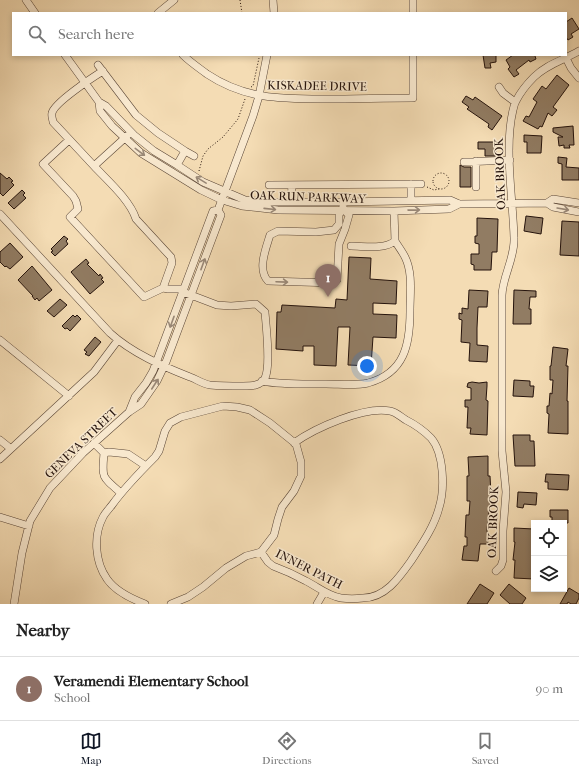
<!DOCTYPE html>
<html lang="en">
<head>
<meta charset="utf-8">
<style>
	body { margin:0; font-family:"IM FELL French Canon",serif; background:#f6f6f6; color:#222 }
	.controls { position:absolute; right:12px; bottom:12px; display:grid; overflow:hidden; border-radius:0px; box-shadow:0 2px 6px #0003 }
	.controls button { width:36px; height:36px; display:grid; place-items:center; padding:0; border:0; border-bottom:1px solid #e0e0e0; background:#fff; color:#222; font:20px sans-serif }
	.you { position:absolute; left:367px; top:366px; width:14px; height:14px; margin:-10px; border:3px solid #fff; border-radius:50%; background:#1a73e8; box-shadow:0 0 0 6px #1a73e833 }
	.badge { display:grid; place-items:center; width:26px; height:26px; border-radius:50%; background:#111827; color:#fff; font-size:13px; font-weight:700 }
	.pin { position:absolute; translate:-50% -33px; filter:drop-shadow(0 1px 2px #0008) }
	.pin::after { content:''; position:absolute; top:21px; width:14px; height:12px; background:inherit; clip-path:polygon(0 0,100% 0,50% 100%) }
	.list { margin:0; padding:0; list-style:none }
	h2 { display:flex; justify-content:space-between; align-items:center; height:52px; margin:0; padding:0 16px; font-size:17px }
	h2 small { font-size:13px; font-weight:400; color:#767676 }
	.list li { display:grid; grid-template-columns:26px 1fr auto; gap:12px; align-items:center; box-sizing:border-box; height:64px; padding:0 16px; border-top:1px solid #e0e0e0 }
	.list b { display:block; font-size:15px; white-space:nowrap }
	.list p { margin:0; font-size:13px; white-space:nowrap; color:#767676 }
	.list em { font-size:13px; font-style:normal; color:#767676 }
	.icon { flex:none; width:22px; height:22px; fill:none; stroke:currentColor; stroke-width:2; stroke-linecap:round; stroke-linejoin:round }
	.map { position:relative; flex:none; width:579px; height:604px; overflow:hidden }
	.search { position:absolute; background:#fff; box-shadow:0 2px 6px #0003; left:12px; right:12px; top:12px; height:44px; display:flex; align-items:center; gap:10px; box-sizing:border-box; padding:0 14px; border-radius:0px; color:#767676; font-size:15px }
	.sheet { height:116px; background:#fff }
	nav { display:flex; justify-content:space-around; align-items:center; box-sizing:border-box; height:56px; border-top:1px solid #e0e0e0; background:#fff; font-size:11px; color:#767676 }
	nav a { display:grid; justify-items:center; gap:2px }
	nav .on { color:#111827 }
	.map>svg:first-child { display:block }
	.building { fill:#917c63; stroke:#25130c }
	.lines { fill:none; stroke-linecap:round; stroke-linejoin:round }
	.minor-casing { stroke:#594536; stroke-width:8 }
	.path { stroke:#25130c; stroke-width:1; stroke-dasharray:1 2; stroke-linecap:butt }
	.minor { stroke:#f8e8ce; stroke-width:7 }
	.oneway { stroke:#987 }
	.labels { text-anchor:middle; stroke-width:3; stroke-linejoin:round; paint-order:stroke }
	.street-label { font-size:12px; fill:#25130c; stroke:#f8e8ce }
</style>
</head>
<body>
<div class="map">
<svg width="579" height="604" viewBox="0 0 579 604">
	<rect width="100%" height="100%" fill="#f4dcb4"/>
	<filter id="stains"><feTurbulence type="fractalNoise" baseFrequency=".005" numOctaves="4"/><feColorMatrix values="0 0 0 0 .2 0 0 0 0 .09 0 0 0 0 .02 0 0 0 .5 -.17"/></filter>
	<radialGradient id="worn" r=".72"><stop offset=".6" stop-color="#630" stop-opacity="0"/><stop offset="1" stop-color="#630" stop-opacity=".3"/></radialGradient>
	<path class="building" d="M572 18 579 29 571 34 573 37 568 40 566 37V22Z
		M483 55H496V62L490 63 491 68H485Z
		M513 55H536L535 56 536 59 530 62 529 60 516 70 519 74 514 77 508 69 510 67 506 60Z
		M557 75 569 85 553 107 557 110 552 116 548 113 542 127 540 126 538 129 523 121 526 116 529 117 537 102 533 99 542 86 546 89Z
		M466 96 473 100 475 97 502 116 492 130 488 127 489 124 467 109 469 107 462 102Z
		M573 126 574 145H569L570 148H564V145L559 146 558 137H563L553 132V128Z
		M524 135 542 136 541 153H527V142H524Z
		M478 142H496V156H485V149H478Z
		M558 157 567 158 566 167 579 168V180H562V164L558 163Z
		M460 165 464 167H471V187H460Z
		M0 173 7 179 9 177 13 181 11 182 14 185 3 196 0 193Z
		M22 190 25 193 23 195 26 198 14 209 8 203Z
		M526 216 543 218 541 234 524 231Z
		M477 218 498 219 497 252H492L491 270H474V265L471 264V254H479V244L475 243V236H477Z
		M562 221 579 222V256L560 255Z
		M64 236 68 239 66 241 68 244 55 256 51 252 53 251 51 249Z
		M10 243 23 257 10 269 6 266 5 267 0 262V252Z
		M349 257 371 258 370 279 397 281 396 304 373 303V314L397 315 396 338 373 337 371 366 348 365 350 327H338L336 366 314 365V346H303V351L276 349 277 312H281L282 305 335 308 336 299 347 300Z
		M86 259 89 263 87 264 99 276 100 274 103 278 101 279 104 282 90 294 71 272Z
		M32 266 52 290 39 301 37 298 35 300 32 296H33L18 280Z
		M469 290 488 291 487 307H478L477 328V345L488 346 487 362 469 361 470 343 461 342 462 320 459 319V313L462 314V308L468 309Z
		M514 290 536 291V297H530L529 309H531V324H513Z
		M60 299 67 305 54 317 47 311Z
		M73 315 75 317 77 315 81 319 70 331 67 328 65 329 62 326Z
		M95 337 101 342 89 356 85 354 87 352 84 350Z
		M553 347 568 349 566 366H568L567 401H568V434L548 433 549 414 547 413V406H549L550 393 552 394 553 380H550V366H551Z
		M514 380 530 381V386H534L533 397 513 396Z
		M472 382 479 383 487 382V386L486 400 488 401 487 435 470 434 471 428H467L468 407H465V400H471V388L467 387 468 383Z
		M513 435H530V441H534L535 466H515Z
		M488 456V476H490L491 494 487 529 488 544H480L478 561 462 560 464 546H467V537H465L466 515H469L470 501H467V476H469L468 457Z
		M546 474 569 475 568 490 548 489V482H545Z
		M518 492 537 493 536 505 524 504 523 508 517 507Z
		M550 510H568V523H552V517H550Z
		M514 528 534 529 532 547H534V579L514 578 515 560H513L515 542H514Z
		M480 584 494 593 487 604H467Z
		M509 584 526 598 522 604H510L500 595Z
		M569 588 579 594V598L576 604H571L568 602 567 604H560Z"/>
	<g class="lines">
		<defs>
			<path id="minor" d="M26 0 35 13
				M273 0 274 13
				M413 0V13
				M158 13 174 0
				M65 55 99 102 106 106 134 135 154 151 177 165 203 182 245 200 268 202H343L450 200 459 204 547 203 553 199 579 203
				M183 55C190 62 199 68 207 74 246 100 283 99 327 99 356 99 384 98 413 98V55
				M566 58 571 68 579 78
				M98 65 136 115 158 133 185 151 177 165
				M103 71C93 77 54 103 52 113 51 116 53 120 53 122L94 166 127 136
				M499 87 503 93 515 102
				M99 102 100 111 112 126 141 153 201 190 222 200 242 206 278 210 394 211 449 209 459 204
				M69 140 43 164 73 196 76 201 78 209 70 217 144 297 163 288 172 263 171 257 136 219C130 200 107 180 94 166
				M185 151 194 156
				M476 161V187
				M464 162 510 160
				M411 184V200
				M269 185 421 184
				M291 202 292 185
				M547 203 553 207 579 212
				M343 209 349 215 345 229 339 244 337 280 334 283 268 281C257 270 266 248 270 235L278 231 316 232 334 230 339 224V215L343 207
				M0 214 110 333C132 353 162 366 190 377 196 379 203 384 210 385 221 386 232 386 243 386 251 386 261 386 265 378 271 366 266 326 265 312L256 304 231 306 217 305 183 292
				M351 246C364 246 384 250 395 241L394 211
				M163 288 168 289H184
				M0 340 69 396
				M262 381C283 385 305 384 326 384 340 384 355 386 368 383 405 373 410 344 410 311 410 293 413 273 405 257 402 251 398 246 395 241
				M129 412 135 397 146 383 153 371 213 211 218 210
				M0 440 10 448
				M94 443 104 453C102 478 101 476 121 493
				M104 453 109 452 128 454 146 466
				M0 459 94 372 118 340
				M0 517 29 526
				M261 552 268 562 273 566C284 570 295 575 306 581 318 587 328 596 341 598 348 599 356 599 363 598 385 598 399 578 411 561 422 544 434 527 439 508 445 489 444 453 431 438 424 431 414 424 406 420 401 417 396 412 390 411 364 406 315 428 294 443
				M496 571 501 566 503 560V531L506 492 502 451V295C503 275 515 258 514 238 513 199 504 148 513 110 514 107 514 104 516 101 520 93 528 83 534 77 547 64 564 60 579 51
				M14 604 22 553 30 521 50 488 83 453 129 412 141 404 157 381 166 362 221 215 218 210 253 116 259 96 267 55
				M145 604C132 599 115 591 107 579 95 562 93 536 103 517 105 513 109 509 112 505 125 487 140 472 155 457L159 451 165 431 170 423 181 417 223 406 237 407 250 410 270 423 296 444 301 462V476L294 491 282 507 278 519 274 535 261 552 246 556 226 568 203 587 188 597 171 604
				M317 604 324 592"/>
		</defs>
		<use href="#minor" class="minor-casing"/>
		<path class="path" d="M240 0 242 13
			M251 87 253 86 259 58
			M199 171 203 156 208 149 223 137 238 119 245 99
			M433 181a8 8 0 1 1 16 0a8 8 0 1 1-16 0Z
			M427 187 434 190 439 189"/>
		<use href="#minor" class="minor"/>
	</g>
	<defs><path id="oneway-shaft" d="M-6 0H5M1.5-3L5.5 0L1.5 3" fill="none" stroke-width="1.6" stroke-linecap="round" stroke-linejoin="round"/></defs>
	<g class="oneway">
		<use href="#oneway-shaft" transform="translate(140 152) rotate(37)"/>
		<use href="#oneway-shaft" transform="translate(201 180) rotate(-149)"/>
		<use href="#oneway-shaft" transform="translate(270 209) rotate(6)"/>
		<use href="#oneway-shaft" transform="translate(563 209) rotate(10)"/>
		<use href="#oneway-shaft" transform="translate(414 210) rotate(-1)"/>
		<use href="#oneway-shaft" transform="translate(203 264) rotate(-70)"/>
		<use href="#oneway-shaft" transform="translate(282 282) rotate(2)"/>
		<use href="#oneway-shaft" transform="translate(172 322) rotate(110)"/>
		<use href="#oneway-shaft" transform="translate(155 384) rotate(-57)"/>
	</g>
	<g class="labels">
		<g class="street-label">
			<text transform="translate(317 86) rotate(1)" y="4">KISKADEE DRIVE</text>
			<text transform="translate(500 174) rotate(-92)" y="4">OAK BROOK</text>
			<text transform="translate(308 197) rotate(2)" y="4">OAK RUN PARKWAY</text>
			<text transform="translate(81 443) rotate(-44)" y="4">GENEVA STREET</text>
			<text transform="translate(493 522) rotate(-88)" y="4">OAK BROOK</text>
			<text transform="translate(309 569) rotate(27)" y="4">INNER PATH</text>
		</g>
	</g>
	<rect width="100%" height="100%" filter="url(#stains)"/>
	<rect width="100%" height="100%" fill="url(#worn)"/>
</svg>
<div class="controls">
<button><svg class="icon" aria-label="locate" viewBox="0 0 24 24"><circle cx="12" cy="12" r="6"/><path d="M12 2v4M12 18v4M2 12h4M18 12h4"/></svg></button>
<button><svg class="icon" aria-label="layers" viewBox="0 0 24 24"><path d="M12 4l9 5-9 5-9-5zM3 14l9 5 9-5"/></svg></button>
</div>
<div class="you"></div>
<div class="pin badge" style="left:328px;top:297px;background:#8d6e63">1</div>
<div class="search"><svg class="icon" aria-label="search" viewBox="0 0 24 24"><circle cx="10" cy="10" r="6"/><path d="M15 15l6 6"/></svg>Search here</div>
</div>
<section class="sheet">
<h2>Nearby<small></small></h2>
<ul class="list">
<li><span class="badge" style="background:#8d6e63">1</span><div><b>Veramendi Elementary School</b><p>School</p></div><em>90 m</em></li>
</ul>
</section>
<nav>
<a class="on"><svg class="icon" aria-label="map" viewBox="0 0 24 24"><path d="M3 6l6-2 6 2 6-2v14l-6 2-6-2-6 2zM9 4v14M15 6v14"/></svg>Map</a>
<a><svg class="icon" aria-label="directions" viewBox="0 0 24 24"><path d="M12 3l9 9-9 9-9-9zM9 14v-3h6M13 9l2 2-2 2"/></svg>Directions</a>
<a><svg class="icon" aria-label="saved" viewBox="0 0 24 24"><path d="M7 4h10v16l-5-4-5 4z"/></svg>Saved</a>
</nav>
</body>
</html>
